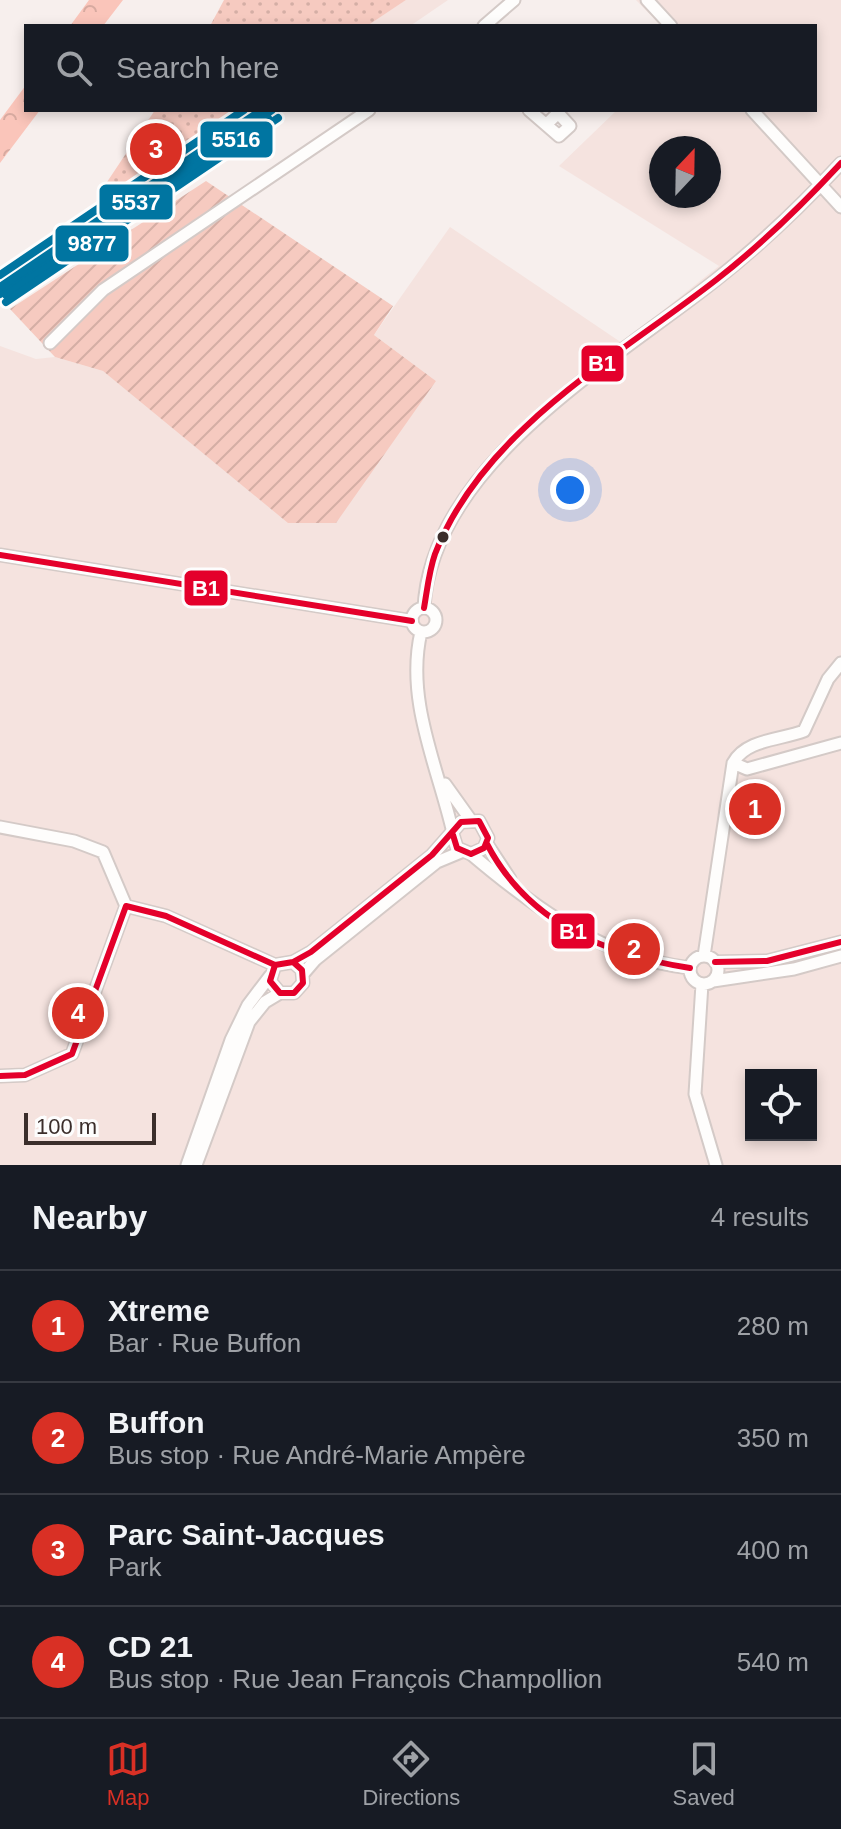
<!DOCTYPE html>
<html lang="en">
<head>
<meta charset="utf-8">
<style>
	body { margin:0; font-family:Helvetica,sans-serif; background:#20242c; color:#f1f3f6 }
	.controls { position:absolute; right:24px; bottom:24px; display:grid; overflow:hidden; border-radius:0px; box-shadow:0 4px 12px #0003 }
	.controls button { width:72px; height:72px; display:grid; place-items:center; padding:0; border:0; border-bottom:2px solid #363941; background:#171b24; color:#f1f3f6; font:40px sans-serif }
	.compass { position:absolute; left:649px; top:136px; width:72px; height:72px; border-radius:50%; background:#171b24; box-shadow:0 4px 12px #0003; rotate:22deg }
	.scale { position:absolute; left:24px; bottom:20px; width:132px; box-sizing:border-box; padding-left:8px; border:4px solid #3b2e2b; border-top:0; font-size:22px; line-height:28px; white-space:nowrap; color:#3b2e2b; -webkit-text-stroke:6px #fdfdfd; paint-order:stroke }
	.you { position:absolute; left:570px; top:490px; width:28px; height:28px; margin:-20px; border:6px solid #fff; border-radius:50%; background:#1a73e8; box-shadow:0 0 0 12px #1a73e833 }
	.badge { display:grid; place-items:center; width:52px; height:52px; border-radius:50%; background:#d93025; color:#fff; font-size:26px; font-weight:700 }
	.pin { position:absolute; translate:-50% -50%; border:4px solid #fff; box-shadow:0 2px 8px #0006 }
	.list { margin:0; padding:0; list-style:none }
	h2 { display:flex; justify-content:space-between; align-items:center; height:104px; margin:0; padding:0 32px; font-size:34px }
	h2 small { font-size:26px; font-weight:400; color:#9ea1a6 }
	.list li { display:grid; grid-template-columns:52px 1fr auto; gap:24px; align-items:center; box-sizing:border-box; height:112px; padding:0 32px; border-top:2px solid #363941 }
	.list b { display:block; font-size:30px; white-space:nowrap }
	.list p { margin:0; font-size:26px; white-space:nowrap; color:#9ea1a6 }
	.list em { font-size:26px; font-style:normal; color:#9ea1a6 }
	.icon { flex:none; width:44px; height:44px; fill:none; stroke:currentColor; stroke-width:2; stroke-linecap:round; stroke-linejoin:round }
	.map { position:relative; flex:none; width:841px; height:1165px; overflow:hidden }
	.search { position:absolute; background:#171b24; box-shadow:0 4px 12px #0003; left:24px; right:24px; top:24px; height:88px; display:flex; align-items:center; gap:20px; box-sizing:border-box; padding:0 28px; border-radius:0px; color:#9ea1a6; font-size:30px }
	.sheet { height:552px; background:#171b24 }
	nav { display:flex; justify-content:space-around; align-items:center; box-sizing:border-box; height:112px; border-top:2px solid #363941; background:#171b24; font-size:22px; color:#9ea1a6 }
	nav a { display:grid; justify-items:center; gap:4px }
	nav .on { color:#d93025 }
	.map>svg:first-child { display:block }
	.built { fill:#f5e3df; fill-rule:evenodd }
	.forest { fill:url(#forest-crowns) }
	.park { fill:url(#park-dots) }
	.garden { fill:url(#garden-furrows) }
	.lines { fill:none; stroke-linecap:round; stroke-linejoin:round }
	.minor-casing { stroke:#d4cac7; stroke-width:15 }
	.minor { stroke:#fefdfc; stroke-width:11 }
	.bus-1-casing { stroke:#fdfdfd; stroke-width:12 }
	.bus-1 { stroke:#e4002b; stroke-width:6 }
	.rail-1-casing { stroke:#fdfdfd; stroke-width:14 }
	.rail-2-casing { stroke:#fdfdfd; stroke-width:14 }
	.rail-3-casing { stroke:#fdfdfd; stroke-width:14 }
	.rail-4-casing { stroke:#fdfdfd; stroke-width:14 }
	.rail-5-casing { stroke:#fdfdfd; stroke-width:14 }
	.rail-1 { stroke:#0075a1; stroke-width:8 }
	.rail-2 { stroke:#0075a1; stroke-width:8 }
	.rail-3 { stroke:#0075a1; stroke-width:8 }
	.rail-4 { stroke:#0075a1; stroke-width:8 }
	.rail-5 { stroke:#0075a1; stroke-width:8 }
	.bus-dot { fill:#3b2e2b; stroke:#fdfdfd; stroke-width:3 }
	.line-badge { stroke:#fdfdfd; stroke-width:3 }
	.badge-label { font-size:22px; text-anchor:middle; font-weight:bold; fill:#fff }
</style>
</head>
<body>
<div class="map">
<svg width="841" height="1165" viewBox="0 0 841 1165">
	<defs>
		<pattern id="forest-crowns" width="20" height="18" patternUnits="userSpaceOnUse" patternTransform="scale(2)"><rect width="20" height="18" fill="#fac5ba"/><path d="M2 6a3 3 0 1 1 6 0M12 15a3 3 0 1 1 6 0" fill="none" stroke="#d7aaa0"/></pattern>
		<pattern id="park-dots" width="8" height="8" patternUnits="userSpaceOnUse" patternTransform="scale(2)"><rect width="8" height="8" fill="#f6cac0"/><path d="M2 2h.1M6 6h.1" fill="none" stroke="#d4aea5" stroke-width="1.8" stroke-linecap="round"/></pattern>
		<pattern id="garden-furrows" width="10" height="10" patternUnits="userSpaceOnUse" patternTransform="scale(2)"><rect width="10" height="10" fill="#f6cac0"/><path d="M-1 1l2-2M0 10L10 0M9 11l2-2" fill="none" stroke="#d4aea5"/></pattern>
	</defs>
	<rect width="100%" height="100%" fill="#f7efed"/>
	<path class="built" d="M406 0H448L410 26H367Z
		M636 0H841V1165H0V346L36 359 55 357 103 371 142 401 436 381 374 335 450 227 622 343 719 266 559 166 617 110H815V26H661ZM661 148H709V196H661ZM751 1075H811V1135H751Z
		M242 110H285L0 303V278Z"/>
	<path class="forest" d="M89 0H123L103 26H70Z
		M26 85V110H40L0 163V120Z"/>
	<path class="park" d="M224 0H406L367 26H210Z
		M155 110H242L109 199 103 188Z"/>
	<path class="garden" d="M206 181 393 306 374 335 436 381 336 523H288L103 371 55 357 10 309Z"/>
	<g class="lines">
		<defs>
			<path id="minor" d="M647 0 671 26
				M484 26 514 0
				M529 110 559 136 570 126 558 113 547 124
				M752 110 841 207
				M50 343 103 290 369 110
				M0 555 412 621
				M424 608C431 464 616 360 717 279 761 244 803 204 841 163
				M412 620a12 12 0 1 1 24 0a12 12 0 1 1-24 0Z
				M421 632C405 700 438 767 453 833
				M733 763 747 769 841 743
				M445 784 470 819
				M0 827 74 841 103 852 126 906
				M487 844 510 879
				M471 854C536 909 602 958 690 968
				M126 906 166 916 275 965
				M690 970a14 14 0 1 1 28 0a14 14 0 1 1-28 0Z
				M704 956 733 763C746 739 781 740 804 731L828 679 841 663
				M293 962 302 970 303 983 294 993H280L270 981 275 965 293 962 311 952 432 855 461 822 479 821 488 838 484 848 471 854 457 848 453 835
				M715 962 767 961 841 942
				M303 974 315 960 437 862 461 852
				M713 981 794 969 841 956
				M702 984 695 1094 716 1165
				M0 1076 25 1075 72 1054 126 906
				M187 1165 231 1040 248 1005 270 976
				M196 1165 249 1022 265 1002 280 993"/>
		</defs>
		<use href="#minor" class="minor-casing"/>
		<use href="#minor" class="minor"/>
		<defs>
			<path id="bus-1" d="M0 555 412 621
				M424 608C427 591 429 571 435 554 483 430 616 358 716 280 761 245 802 205 841 163
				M487 844C528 923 606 955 690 968
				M293 962 302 970 303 983 294 993H280L270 981 275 965Z
				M293 962 311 952 432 855 461 822 479 821 488 838 484 848 471 854 457 848 453 835
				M715 962 767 961 841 942
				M0 1076 25 1075 72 1054 126 906 166 916 275 965"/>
		</defs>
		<use href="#bus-1" class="bus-1-casing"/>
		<use href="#bus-1" class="bus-1"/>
		<defs>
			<path id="rail-1" d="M0 294 272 110"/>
			<path id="rail-2" d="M0 287 262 110"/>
			<path id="rail-3" d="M6 295 268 118"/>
			<path id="rail-4" d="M6 302 278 118"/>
			<path id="rail-5" d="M0 275 244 110"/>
		</defs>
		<use href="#rail-1" class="rail-1-casing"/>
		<use href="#rail-2" class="rail-2-casing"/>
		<use href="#rail-3" class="rail-3-casing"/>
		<use href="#rail-4" class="rail-4-casing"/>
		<use href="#rail-5" class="rail-5-casing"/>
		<use href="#rail-1" class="rail-1"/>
		<use href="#rail-2" class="rail-2"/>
		<use href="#rail-3" class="rail-3"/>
		<use href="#rail-4" class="rail-4"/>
		<use href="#rail-5" class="rail-5"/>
	</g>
	<circle class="bus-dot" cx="443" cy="537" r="7"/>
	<g class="line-badge">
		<rect x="199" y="120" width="75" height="39" rx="8" fill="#0075a1"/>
		<rect x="98" y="183" width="76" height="38" rx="8" fill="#0075a1"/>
		<rect x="54" y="224" width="76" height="39" rx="8" fill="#0075a1"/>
		<rect x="580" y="344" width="45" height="39" rx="8" fill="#e4002b"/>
		<rect x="183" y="569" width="46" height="38" rx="8" fill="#e4002b"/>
		<rect x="550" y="912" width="46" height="38" rx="8" fill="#e4002b"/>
	</g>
	<g class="badge-label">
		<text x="236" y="147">5516</text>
		<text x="136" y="210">5537</text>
		<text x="92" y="251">9877</text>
		<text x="602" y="371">B1</text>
		<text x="206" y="596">B1</text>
		<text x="573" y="939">B1</text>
	</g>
</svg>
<div class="controls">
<button><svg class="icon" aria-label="locate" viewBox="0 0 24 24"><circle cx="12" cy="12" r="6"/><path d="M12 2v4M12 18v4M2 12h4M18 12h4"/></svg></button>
</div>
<svg class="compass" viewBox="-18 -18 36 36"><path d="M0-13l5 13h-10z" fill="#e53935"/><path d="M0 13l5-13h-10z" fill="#9ea1a6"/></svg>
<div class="scale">100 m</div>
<div class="you"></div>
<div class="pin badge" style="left:755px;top:809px">1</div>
<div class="pin badge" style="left:634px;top:949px">2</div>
<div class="pin badge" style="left:156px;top:149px">3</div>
<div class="pin badge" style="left:78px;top:1013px">4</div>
<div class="search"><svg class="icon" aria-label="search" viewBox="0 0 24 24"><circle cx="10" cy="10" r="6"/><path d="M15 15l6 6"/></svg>Search here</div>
</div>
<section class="sheet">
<h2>Nearby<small>4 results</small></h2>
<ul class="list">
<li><span class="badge">1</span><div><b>Xtreme</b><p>Bar · Rue Buffon</p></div><em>280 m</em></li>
<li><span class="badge">2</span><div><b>Buffon</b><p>Bus stop · Rue André-Marie Ampère</p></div><em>350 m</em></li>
<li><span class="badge">3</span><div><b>Parc Saint-Jacques</b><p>Park</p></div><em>400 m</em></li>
<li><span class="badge">4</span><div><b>CD 21</b><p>Bus stop · Rue Jean François Champollion</p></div><em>540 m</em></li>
</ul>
</section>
<nav>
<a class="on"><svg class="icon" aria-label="map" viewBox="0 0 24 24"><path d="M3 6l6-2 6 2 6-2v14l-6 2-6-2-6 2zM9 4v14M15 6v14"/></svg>Map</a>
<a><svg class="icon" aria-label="directions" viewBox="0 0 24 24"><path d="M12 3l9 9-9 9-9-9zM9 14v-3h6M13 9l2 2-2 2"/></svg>Directions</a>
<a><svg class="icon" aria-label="saved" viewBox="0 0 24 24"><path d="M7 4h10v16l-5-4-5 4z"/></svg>Saved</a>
</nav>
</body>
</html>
